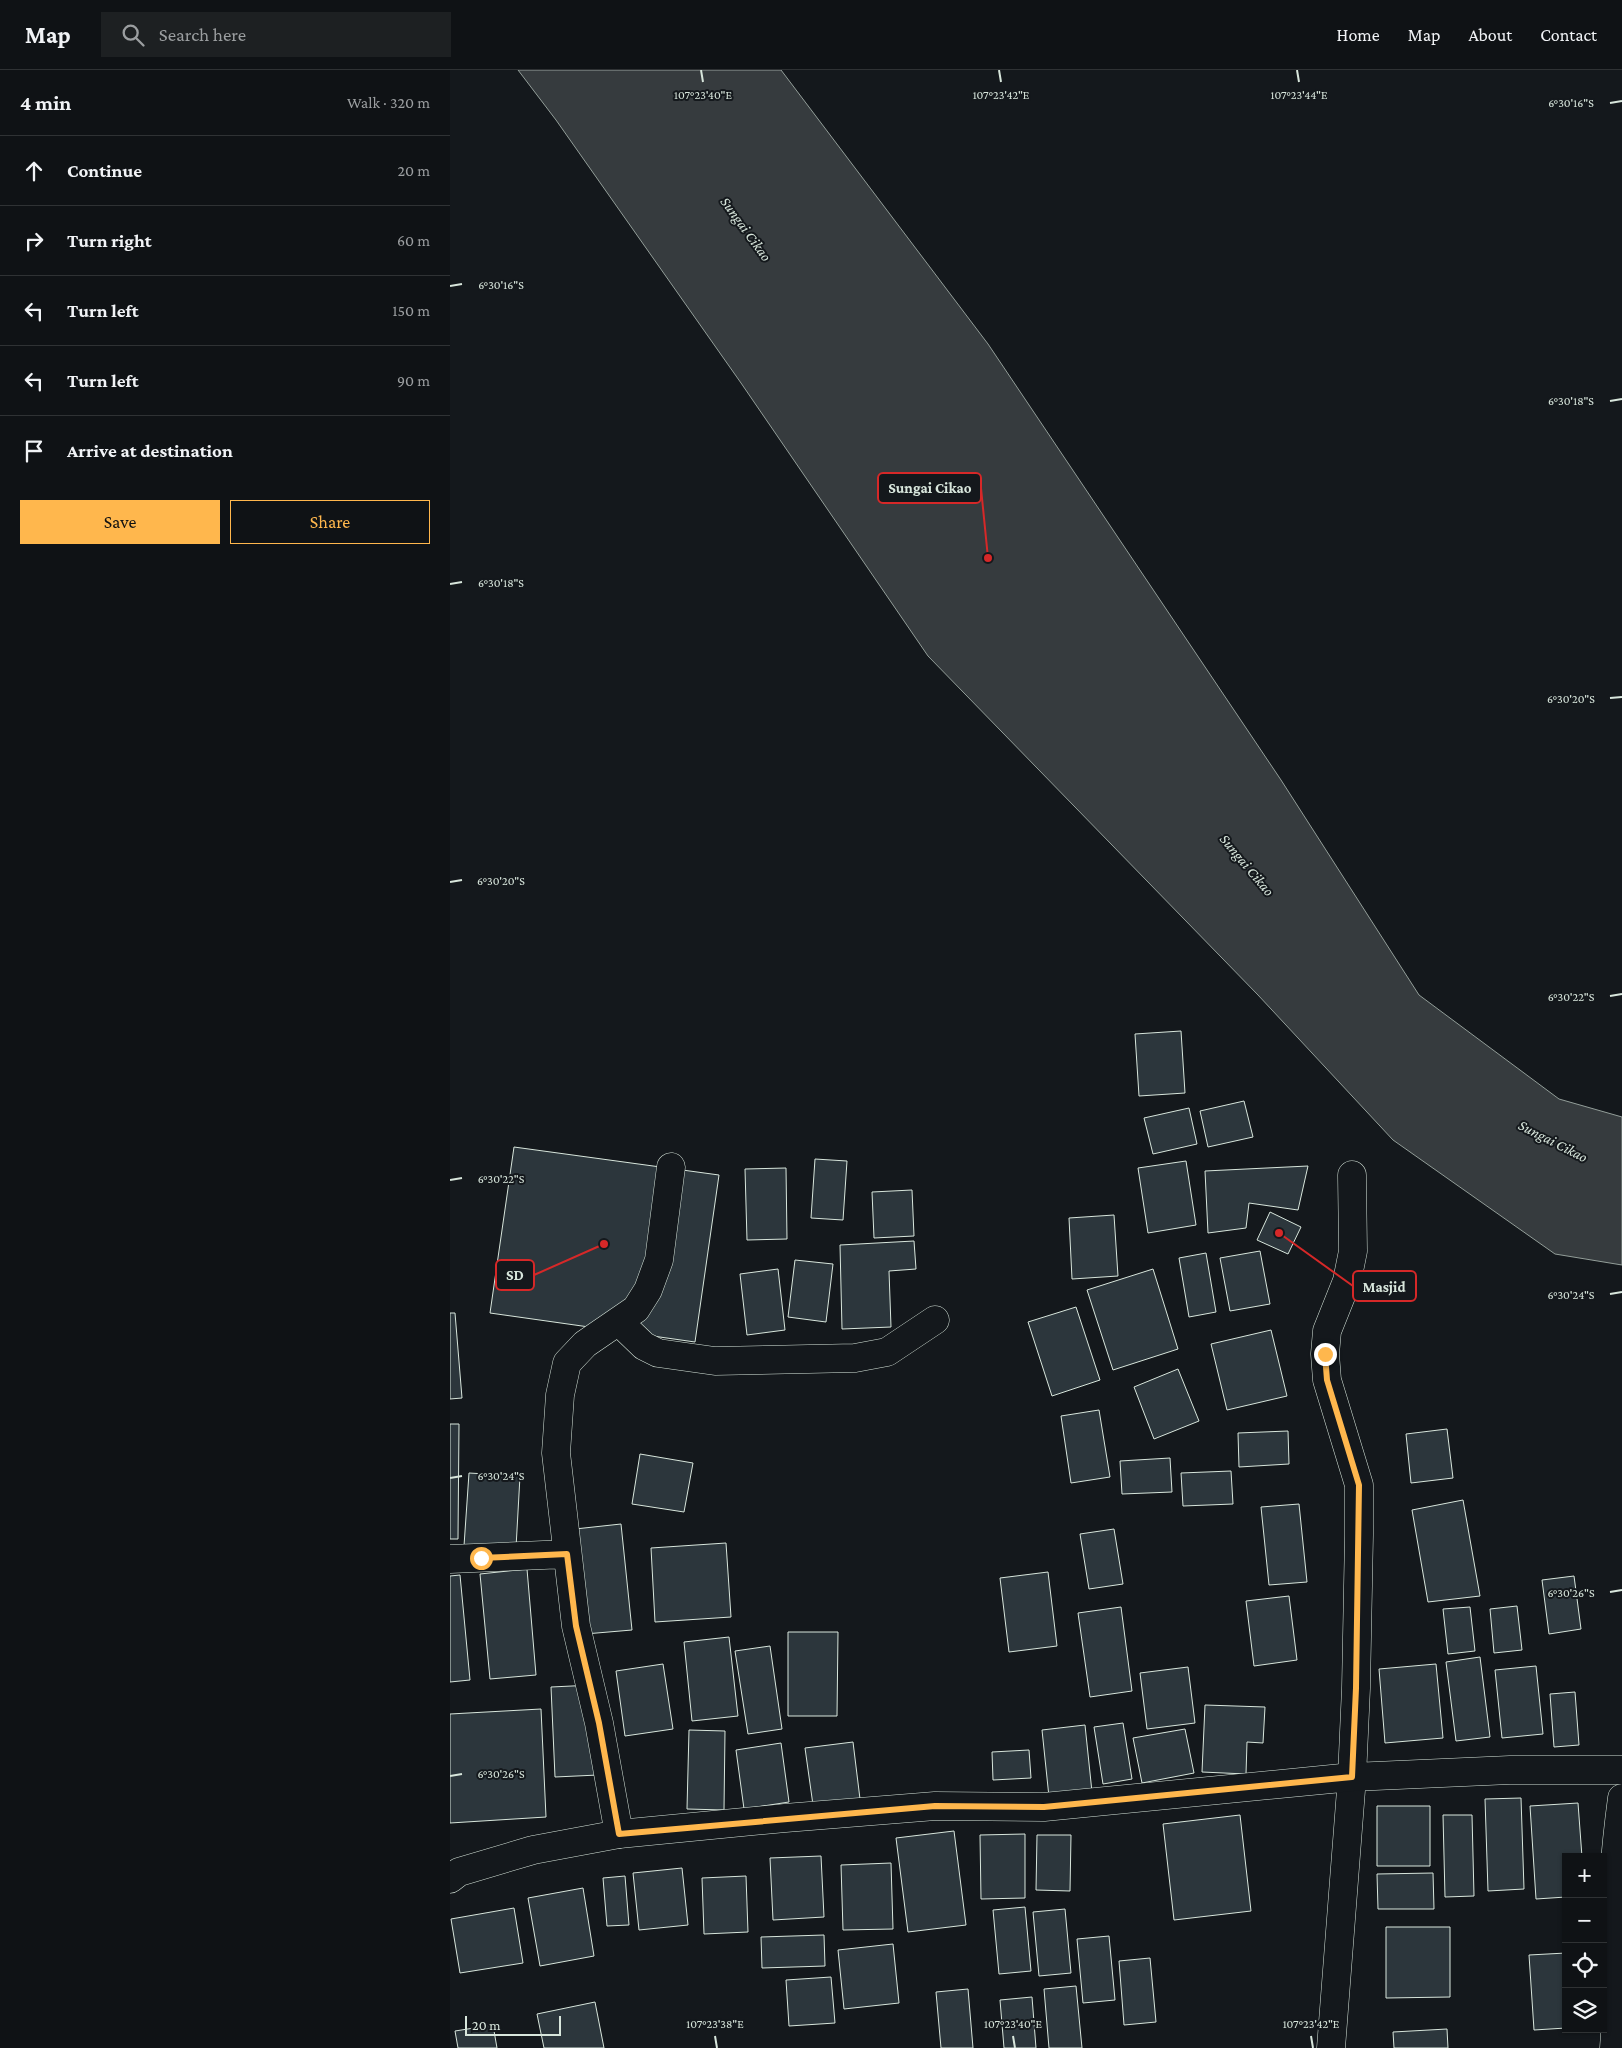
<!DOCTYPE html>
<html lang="en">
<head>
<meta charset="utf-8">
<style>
	body { margin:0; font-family:"Crimson Pro",serif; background:#1d2022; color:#f1f3f6 }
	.controls { position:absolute; right:15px; bottom:15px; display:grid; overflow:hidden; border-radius:0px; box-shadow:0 1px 4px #0004 }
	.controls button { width:45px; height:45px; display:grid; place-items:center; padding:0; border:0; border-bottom:1px solid #2f3234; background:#0f1215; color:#f1f3f6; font:25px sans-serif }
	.scale { position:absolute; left:15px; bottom:12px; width:96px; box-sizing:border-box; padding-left:5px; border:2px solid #d8e6dc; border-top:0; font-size:14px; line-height:18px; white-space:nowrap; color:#d8e6dc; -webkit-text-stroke:4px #14181c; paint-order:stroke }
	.stop { position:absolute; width:15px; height:15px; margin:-11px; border:4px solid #ffb74d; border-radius:50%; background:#fff }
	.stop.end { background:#ffb74d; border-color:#fff; box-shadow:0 1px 5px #0008 }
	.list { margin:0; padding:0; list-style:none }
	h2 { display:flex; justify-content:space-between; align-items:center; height:65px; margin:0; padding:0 20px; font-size:21px }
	h2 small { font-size:16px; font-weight:400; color:#9b9ea0 }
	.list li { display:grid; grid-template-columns:32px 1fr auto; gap:15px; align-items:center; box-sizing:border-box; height:70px; padding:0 20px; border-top:1px solid #2f3234 }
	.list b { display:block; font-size:19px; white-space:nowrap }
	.list em { font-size:16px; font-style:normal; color:#9b9ea0 }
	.actions { display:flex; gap:10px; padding:15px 20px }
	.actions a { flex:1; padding:11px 0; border:1px solid #ffb74d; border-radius:0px; text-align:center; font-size:18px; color:#ffb74d }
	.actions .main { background:#ffb74d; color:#111 }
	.icon { flex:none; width:28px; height:28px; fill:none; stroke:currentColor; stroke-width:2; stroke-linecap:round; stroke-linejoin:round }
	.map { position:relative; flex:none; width:1172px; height:1978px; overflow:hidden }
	header { display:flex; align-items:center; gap:30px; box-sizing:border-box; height:70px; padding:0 25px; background:#0f1215; border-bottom:1px solid #2f3234 }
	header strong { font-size:24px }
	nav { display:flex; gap:28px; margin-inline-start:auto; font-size:18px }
	.search { width:350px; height:45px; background:#1d2022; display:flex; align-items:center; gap:12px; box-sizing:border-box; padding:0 18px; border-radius:0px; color:#9b9ea0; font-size:19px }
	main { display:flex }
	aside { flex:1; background:#0f1215 }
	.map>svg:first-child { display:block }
	.water { fill:#363b3e; stroke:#939e99 }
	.building { fill:#2c363c; stroke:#d8e6dc }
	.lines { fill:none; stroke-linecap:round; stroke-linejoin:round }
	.minor-casing { stroke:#d8e6dc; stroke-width:29 }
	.tertiary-casing { stroke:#d8e6dc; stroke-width:29 }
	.minor { stroke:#14181c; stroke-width:28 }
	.tertiary { stroke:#14181c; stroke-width:28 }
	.route { stroke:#ffb74d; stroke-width:6 }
	.ticks { fill:none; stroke:#d8e6dc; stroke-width:2 }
	.labels { text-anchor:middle; stroke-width:4; stroke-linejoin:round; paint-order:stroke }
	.water-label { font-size:15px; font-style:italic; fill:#d8e6dc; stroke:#14181c }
	.ticks-label { font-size:12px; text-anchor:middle; fill:#d8e6dc; stroke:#14181c; stroke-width:4; stroke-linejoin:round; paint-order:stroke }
	.leader { fill:none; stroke:#d62828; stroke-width:2 }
	.callout-dot { fill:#d62828; stroke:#14181c; stroke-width:2 }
	.callout { fill:#14181c; stroke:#d62828; stroke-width:2 }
	.callout-label { font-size:15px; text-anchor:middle; font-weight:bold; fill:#d8e6dc }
</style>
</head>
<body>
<header>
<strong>Map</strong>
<div class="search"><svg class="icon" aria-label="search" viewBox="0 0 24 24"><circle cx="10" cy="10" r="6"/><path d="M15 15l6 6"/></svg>Search here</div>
<nav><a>Home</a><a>Map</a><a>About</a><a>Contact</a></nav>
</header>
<main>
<aside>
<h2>4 min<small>Walk · 320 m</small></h2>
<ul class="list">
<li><svg class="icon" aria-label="ahead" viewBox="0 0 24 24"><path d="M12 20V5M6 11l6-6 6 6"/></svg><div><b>Continue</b></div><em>20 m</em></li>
<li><svg class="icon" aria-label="right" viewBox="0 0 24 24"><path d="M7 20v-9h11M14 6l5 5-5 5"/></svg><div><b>Turn right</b></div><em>60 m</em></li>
<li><svg class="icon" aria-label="left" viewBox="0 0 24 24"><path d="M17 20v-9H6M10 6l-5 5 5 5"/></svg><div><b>Turn left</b></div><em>150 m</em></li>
<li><svg class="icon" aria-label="left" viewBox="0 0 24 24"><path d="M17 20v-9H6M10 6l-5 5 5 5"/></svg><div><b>Turn left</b></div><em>90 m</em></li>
<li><svg class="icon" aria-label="arrive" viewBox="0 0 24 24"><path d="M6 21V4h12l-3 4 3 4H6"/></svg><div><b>Arrive at destination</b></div></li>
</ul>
<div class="actions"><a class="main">Save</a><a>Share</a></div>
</aside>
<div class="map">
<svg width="1172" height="1978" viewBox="0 0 1172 1978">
	<rect width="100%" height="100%" fill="#14181c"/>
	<path class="water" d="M68 0H331L538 274 831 710 969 925 1109 1029 1172 1047V1195L1105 1184 943 1070 808 925 478 586 291 313 106 50Z"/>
	<path class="building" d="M731 961 735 1023 689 1026 685 964Z
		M794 1031 803 1067 758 1077 750 1041Z
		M739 1038 747 1074 703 1084 694 1048Z
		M64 1077 269 1105 245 1272 40 1243Z
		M365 1089 397 1091 393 1150 361 1148Z
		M736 1091 746 1155 698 1163 688 1098Z
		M858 1096 848 1140 799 1133 796 1158 758 1163 755 1101Z
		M336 1098 337 1169 297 1170 295 1099Z
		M462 1120 464 1166 424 1168 422 1122Z
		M820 1142 851 1157 838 1184 807 1170Z
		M664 1145 668 1206 622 1209 619 1148Z
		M464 1171 466 1199 439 1201 441 1257 392 1259 390 1175Z
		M810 1181 820 1234 780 1241 770 1188Z
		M756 1183 766 1242 739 1247 729 1188Z
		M345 1190 383 1194 376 1252 338 1247Z
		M328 1199 335 1260 297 1265 290 1204Z
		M703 1199 728 1279 663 1300 637 1220Z
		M626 1237 650 1310 602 1326 578 1252Z
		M0 1243H5L12 1328 0 1329Z
		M821 1260 837 1326 777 1340 761 1274Z
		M728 1299 749 1351 704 1369 684 1317Z
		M649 1340 660 1407 621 1413 611 1346Z
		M0 1354H9L8 1469H0Z
		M997 1359 1003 1408 961 1413 956 1364Z
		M838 1361 839 1394 789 1397 788 1363Z
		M190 1384 243 1393 234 1442 182 1434Z
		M720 1388 722 1422 672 1424 670 1391Z
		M781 1401 783 1434 733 1436 731 1403Z
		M19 1403 70 1406 66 1478 14 1476Z
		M1013 1430 1030 1526 978 1532 962 1440Z
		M849 1434 857 1512 819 1515 811 1437Z
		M171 1454 182 1560 135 1564 125 1459Z
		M664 1459 673 1514 639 1519 630 1464Z
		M276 1473 281 1547 205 1552 201 1478Z
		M77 1499 86 1605 40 1609 30 1504Z
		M598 1502 607 1576 559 1582 550 1508Z
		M10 1505 20 1610 0 1612V1506Z
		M1124 1506 1131 1559 1099 1564 1092 1510Z
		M839 1526 847 1590 804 1596 796 1531Z
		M1067 1536 1072 1580 1044 1583 1040 1539Z
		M671 1537 682 1621 640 1627 628 1543Z
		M1020 1537 1025 1581 998 1584 993 1539Z
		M338 1562H388L387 1646H338Z
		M279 1567 288 1646 242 1651 234 1572Z
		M320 1576 332 1659 298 1664 285 1581Z
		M1030 1587 1040 1667 1006 1671 996 1592Z
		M213 1594 223 1659 175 1666 166 1601Z
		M986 1594 993 1668 935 1673 929 1599Z
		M1086 1596 1093 1664 1052 1668 1045 1600Z
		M738 1597 745 1653 697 1659 690 1603Z
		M143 1615 148 1705 105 1707 101 1617Z
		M1125 1622 1129 1675 1104 1677 1100 1624Z
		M755 1635 815 1637 813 1673 797 1672 796 1704 752 1702Z
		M91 1639 96 1747 0 1753V1644Z
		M673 1653 682 1709 653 1714 644 1657Z
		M635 1655 642 1722 599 1727 592 1660Z
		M735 1659 744 1703 692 1713 683 1668Z
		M239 1660 275 1661 274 1740 237 1739Z
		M403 1672 410 1729 363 1735 355 1678Z
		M331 1673 339 1732 294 1739 286 1680Z
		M579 1680 581 1708 543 1710 542 1682Z
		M1071 1728 1074 1819 1038 1821 1035 1729Z
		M1128 1733 1132 1787H1116V1827L1086 1829 1080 1736Z
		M927 1736H980V1796H927Z
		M790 1745 801 1841 724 1850 713 1754Z
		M993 1745H1022L1024 1826 995 1827Z
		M504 1761 516 1855 458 1862 446 1768Z
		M575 1764V1828L531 1829 530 1765Z
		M587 1765H621L620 1821 586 1820Z
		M371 1786 374 1847 323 1850 320 1788Z
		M441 1793 443 1859 393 1860 391 1795Z
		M232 1798 238 1855 189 1860 183 1803Z
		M983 1803 984 1839H928L927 1804Z
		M175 1806 179 1855 157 1856 153 1808Z
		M296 1806 298 1862 254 1864 252 1808Z
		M133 1818 144 1886 90 1896 78 1828Z
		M575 1837 581 1901 549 1904 543 1840Z
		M64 1838 73 1893 10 1903 1 1849Z
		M615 1839 621 1903 589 1906 583 1842Z
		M936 1857H1000V1927L936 1928Z
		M374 1865 375 1896 312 1898 311 1867Z
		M659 1866 665 1930 633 1933 627 1869Z
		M443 1874 449 1933 394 1939 388 1880Z
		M1116 1883V1958L1084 1960 1079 1885Z
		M700 1888 706 1952 674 1955 669 1891Z
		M381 1907 385 1953 339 1956 336 1910Z
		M626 1916 632 1978H599L594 1919Z
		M518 1919 523 1978H491L486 1922Z
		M582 1927 586 1978H554L550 1930Z
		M145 1932 154 1978H94L87 1944Z
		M43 1955 47 1978H8L5 1961Z
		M997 1959 998 1978H944L943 1962Z"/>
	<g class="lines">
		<defs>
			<path id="minor" d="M169 1252 194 1276 208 1283 265 1291 405 1288 437 1282 485 1250
				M0 1489 117 1484
				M169 1764 149 1653 126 1556 106 1383 110 1325 117 1293 135 1274 186 1239 198 1220 209 1190 221 1097
				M881 1978 902 1707 906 1618 909 1465V1415L877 1310 875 1284 877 1261 897 1211 903 1181 902 1105
				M1164 1978C1167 1946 1162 1914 1161 1882 1161 1830 1165 1780 1172 1728"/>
			<path id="tertiary" d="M0 1809 9 1802 83 1780 169 1764 335 1748 485 1736 594 1737 902 1707 1060 1700H1172"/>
		</defs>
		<use href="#minor" class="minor-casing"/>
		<use href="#tertiary" class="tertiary-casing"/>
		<use href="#minor" class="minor"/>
		<use href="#tertiary" class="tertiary"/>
	</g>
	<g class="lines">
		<path class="route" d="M31 1488 117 1484 126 1556 149 1653 169 1764 485 1736 594 1737 902 1707 906 1618 909 1415 877 1310 875 1284"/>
	</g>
	<path class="ticks" d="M251 0 253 12M549 0 551 12M847 0 849 12M1160 33 1172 31M0 216 12 214M1160 331 1172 329M0 514 12 512M1160 628 1172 627M0 812 12 810M1160 926 1172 924M0 1110 12 1108M1160 1224 1172 1222M0 1408 12 1406M1160 1522 1172 1520M0 1706 12 1704M265 1966 267 1978M563 1966 565 1978M861 1966 863 1978"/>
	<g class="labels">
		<g class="water-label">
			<text transform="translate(296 159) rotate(54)" y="5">Sungai Cikao</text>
			<text transform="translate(797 795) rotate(50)" y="5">Sungai Cikao</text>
			<text transform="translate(1103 1071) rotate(27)" y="5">Sungai Cikao</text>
		</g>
	</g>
	<g class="ticks-label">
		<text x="253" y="29">107°23'40"E</text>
		<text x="551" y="29">107°23'42"E</text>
		<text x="849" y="29">107°23'44"E</text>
		<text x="1121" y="37">6°30'16"S</text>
		<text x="51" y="219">6°30'16"S</text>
		<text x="1121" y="335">6°30'18"S</text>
		<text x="51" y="517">6°30'18"S</text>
		<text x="1121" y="633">6°30'20"S</text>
		<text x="51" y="815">6°30'20"S</text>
		<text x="1121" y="931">6°30'22"S</text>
		<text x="51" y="1113">6°30'22"S</text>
		<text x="1121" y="1229">6°30'24"S</text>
		<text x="51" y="1410">6°30'24"S</text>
		<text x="1121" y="1527">6°30'26"S</text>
		<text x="51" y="1708">6°30'26"S</text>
		<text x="265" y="1958">107°23'38"E</text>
		<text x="563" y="1958">107°23'40"E</text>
		<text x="861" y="1958">107°23'42"E</text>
	</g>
	<path class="leader" d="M538 488L531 418M154 1174L84 1205M829 1163L903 1216"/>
	<g class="callout-dot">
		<circle cx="538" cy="488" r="5"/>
		<circle cx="154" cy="1174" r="5"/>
		<circle cx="829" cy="1163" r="5"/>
	</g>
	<g class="callout">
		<rect x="428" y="403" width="103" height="30" rx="5"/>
		<rect x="46" y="1190" width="38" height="30" rx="5"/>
		<rect x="903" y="1201" width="63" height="30" rx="5"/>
	</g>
	<g class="callout-label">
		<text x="480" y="423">Sungai Cikao</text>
		<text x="65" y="1210">SD</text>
		<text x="934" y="1222">Masjid</text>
	</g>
</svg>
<div class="controls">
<button>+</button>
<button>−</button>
<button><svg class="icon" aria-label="locate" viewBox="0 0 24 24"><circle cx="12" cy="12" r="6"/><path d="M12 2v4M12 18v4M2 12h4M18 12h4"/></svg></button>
<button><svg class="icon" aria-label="layers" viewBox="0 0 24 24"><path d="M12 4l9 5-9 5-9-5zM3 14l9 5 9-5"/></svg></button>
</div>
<div class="scale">20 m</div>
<div class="stop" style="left:31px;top:1488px"></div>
<div class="stop end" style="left:875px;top:1284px"></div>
</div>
</main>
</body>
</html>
